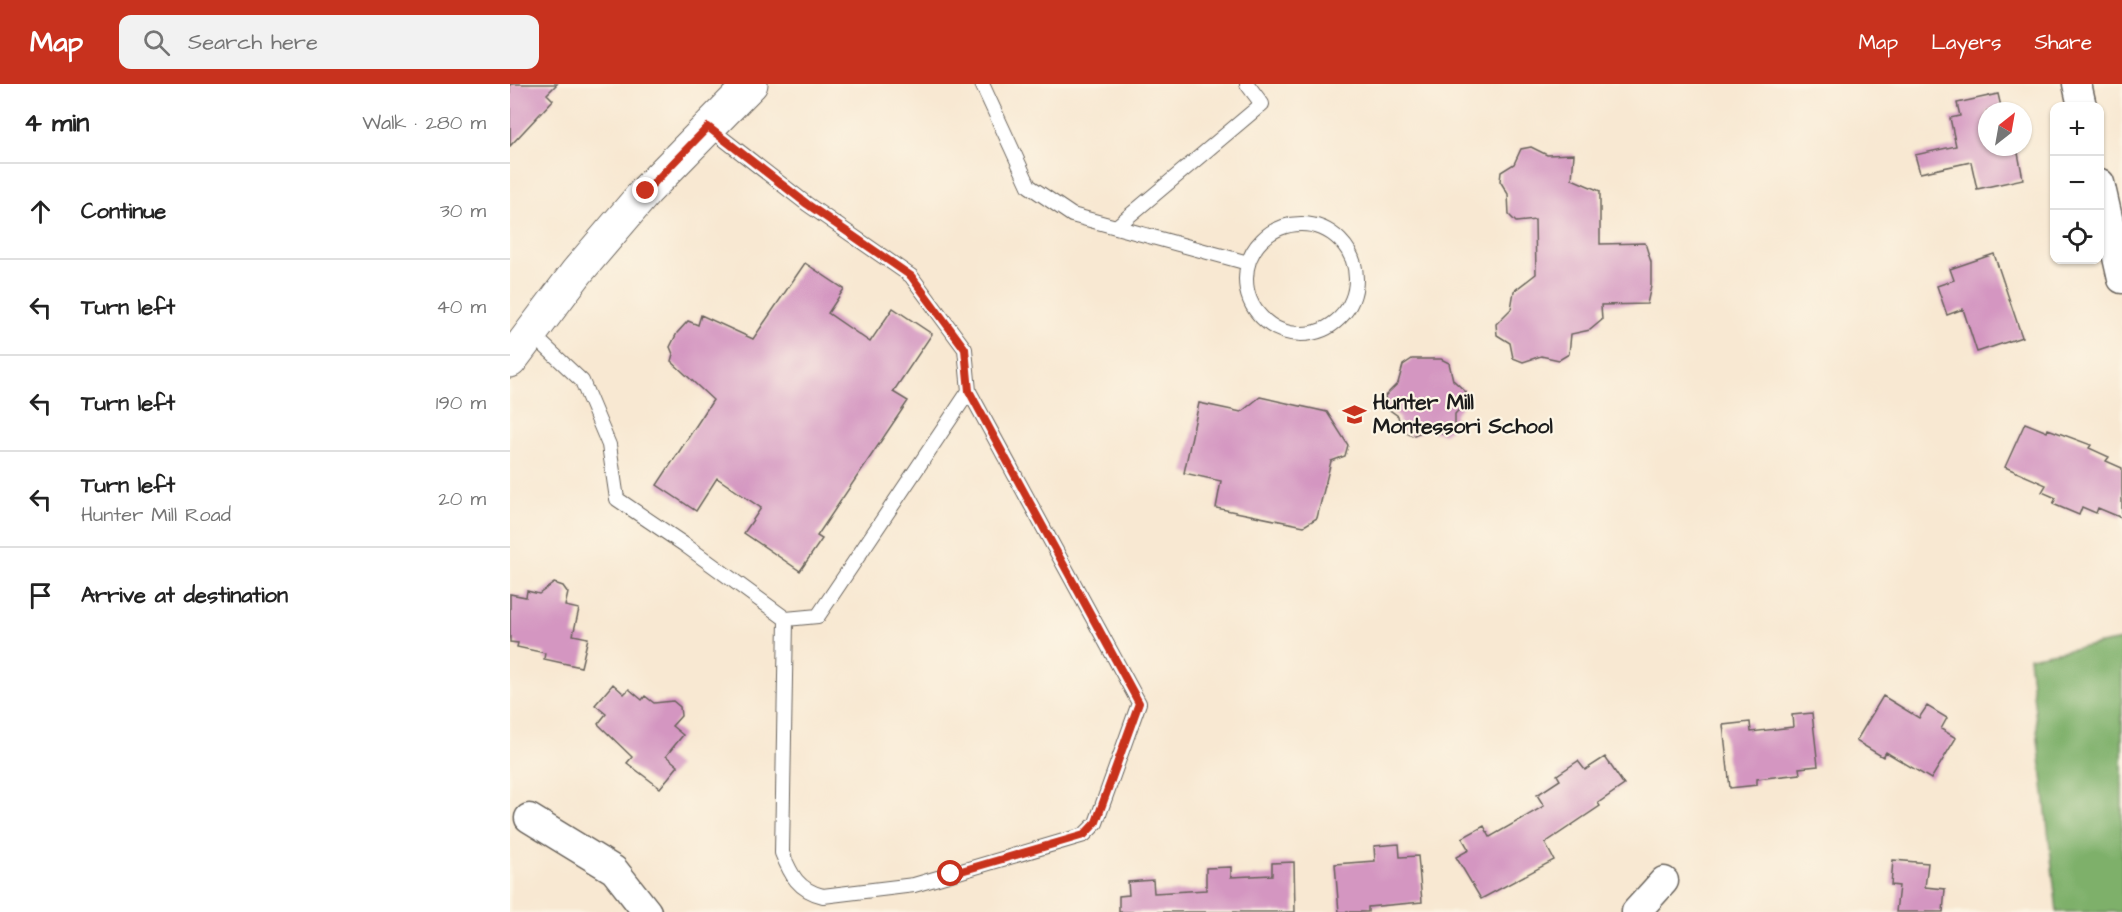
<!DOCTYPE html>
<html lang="en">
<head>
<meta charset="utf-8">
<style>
	body { margin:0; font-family:"Architects Daughter",sans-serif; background:#f2f2f2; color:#222 }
	.controls { position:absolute; right:18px; top:18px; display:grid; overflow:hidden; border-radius:12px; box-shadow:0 2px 4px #0004 }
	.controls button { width:54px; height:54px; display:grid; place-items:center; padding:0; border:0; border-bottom:2px solid #e0e0e0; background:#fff; color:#222; font:30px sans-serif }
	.compass { position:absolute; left:1468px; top:18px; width:54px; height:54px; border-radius:50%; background:#fff; box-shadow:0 2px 4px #0004; rotate:31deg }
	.stop { position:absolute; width:18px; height:18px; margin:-14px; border:4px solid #c8321e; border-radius:50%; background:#fff }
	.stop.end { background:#c8321e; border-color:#fff; box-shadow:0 2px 6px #0008 }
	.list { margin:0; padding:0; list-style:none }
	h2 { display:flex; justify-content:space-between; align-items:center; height:78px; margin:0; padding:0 24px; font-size:26px }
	h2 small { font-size:20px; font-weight:400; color:#767676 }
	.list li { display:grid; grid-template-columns:39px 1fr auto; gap:18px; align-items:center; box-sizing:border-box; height:96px; padding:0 24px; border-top:2px solid #e0e0e0 }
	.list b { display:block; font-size:22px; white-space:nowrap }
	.list p { margin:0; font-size:20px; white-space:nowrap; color:#767676 }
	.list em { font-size:20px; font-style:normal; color:#767676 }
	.icon { flex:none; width:33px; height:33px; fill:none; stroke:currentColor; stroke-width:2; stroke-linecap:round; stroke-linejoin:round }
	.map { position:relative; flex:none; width:1612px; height:828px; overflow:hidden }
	header { display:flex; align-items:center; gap:36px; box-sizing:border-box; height:84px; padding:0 30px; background:#c8321e; color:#fff }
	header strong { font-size:28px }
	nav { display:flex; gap:33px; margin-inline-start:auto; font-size:21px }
	.search { width:420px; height:54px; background:#f2f2f2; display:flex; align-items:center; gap:15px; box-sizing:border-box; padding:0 21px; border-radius:12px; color:#767676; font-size:22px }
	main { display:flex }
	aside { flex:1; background:#fff }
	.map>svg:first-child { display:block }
	.forest { fill:#7eb06b; stroke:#4d6644; stroke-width:1.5 }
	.building { fill:#d496c1 }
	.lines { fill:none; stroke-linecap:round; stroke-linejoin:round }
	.service-casing { stroke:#69635c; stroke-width:16 }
	.minor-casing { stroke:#69635c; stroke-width:31 }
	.primary-casing { stroke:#69635c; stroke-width:35 }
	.service { stroke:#fff; stroke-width:14 }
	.minor { stroke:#fff; stroke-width:28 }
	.primary { stroke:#fff; stroke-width:33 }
	.route { stroke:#c8321e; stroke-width:8 }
	.labels { text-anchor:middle; stroke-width:4.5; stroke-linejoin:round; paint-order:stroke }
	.poi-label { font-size:21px; font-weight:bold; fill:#1c1c1c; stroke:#fcf5e5; text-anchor:start }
</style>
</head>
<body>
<header>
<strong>Map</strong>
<div class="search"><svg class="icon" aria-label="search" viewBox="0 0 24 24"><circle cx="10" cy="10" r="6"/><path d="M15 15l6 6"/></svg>Search here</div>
<nav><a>Map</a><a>Layers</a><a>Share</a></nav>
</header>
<main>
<aside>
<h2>4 min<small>Walk · 280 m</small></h2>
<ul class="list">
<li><svg class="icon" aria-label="ahead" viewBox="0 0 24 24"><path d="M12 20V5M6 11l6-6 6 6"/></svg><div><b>Continue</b></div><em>30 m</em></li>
<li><svg class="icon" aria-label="left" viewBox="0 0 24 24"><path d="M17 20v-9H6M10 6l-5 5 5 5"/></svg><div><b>Turn left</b></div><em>40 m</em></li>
<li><svg class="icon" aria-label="left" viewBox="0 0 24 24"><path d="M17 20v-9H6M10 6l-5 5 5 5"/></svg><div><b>Turn left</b></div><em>190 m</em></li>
<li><svg class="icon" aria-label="left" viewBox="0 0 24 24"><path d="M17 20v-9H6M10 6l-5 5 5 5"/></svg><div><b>Turn left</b><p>Hunter Mill Road</p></div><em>20 m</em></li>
<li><svg class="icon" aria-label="arrive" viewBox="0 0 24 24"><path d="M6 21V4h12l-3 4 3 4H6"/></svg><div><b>Arrive at destination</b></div></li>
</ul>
</aside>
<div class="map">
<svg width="1612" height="828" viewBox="0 0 1612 828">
	<rect width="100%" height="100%" fill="#fcf5e5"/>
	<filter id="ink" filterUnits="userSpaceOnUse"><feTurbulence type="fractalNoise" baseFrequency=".0167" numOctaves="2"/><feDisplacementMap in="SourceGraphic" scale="12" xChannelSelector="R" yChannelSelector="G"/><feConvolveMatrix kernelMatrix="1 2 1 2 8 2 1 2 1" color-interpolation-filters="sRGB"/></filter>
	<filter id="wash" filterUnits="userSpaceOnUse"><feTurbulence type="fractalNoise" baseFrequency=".008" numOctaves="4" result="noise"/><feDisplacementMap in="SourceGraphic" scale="24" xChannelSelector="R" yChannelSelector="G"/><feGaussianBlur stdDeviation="1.35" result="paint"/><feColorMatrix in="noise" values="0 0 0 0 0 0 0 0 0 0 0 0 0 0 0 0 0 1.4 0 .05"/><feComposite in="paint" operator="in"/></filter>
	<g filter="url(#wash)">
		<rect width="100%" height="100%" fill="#f8e8d2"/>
		<path class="forest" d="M1612 556V828H1547L1519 573Z"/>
		<g id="blocks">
			<path class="building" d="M0 0H47L37 10 43 16 0 62Z
				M1488 10 1492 27H1477V63L1507 64 1513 95 1467 105 1461 78 1410 89 1405 71 1446 62 1440 34 1450 32 1447 19Z
				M1021 63 1037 71 1064 70 1062 95 1090 107V160L1135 159 1141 178V202L1137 220 1091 221 1092 236 1080 246 1061 250 1059 270 1049 276 1031 272 1013 278 1003 274 1000 259 987 251 986 240 1001 225 1004 207 1026 190 1025 136 1006 138 999 131 998 110 990 97 991 88 1004 80 1011 65Z
				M1484 170 1512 253 1467 268 1453 225 1437 231 1427 202 1444 196 1440 185Z
				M295 179 334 205 318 229 360 258 383 224 422 250 383 308 398 317 307 452 312 455 290 487 234 449 251 424 207 394 186 427 147 401 203 316 161 277 163 270 160 263 167 249 178 237 188 241 191 231 243 255Z
				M902 275H931L939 279 943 296 956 308V318L945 330V342L934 350 916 346 902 352 891 346 888 332 877 324 875 312 888 299 893 281Z
				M750 313 817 328 838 361 835 372 821 377 807 434 794 442 706 424 711 397 674 389 689 319 731 328Z
				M1515 339 1537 348 1538 345 1581 361 1579 364 1599 373 1596 377 1612 384V434L1588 424 1586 429 1572 423 1569 431 1543 420 1546 414 1532 408 1536 401 1495 383Z
				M44 499 53 502 58 509 55 522 69 525 63 551 78 554 71 583 34 575 35 569 7 563 8 559 0 558V510L16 513 17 507 29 510Z
				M103 600 114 610 119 605 132 616 135 612 144 619 163 617 170 623 171 632 162 642 173 651 156 672 168 682 150 704 117 679 122 673 88 640 96 630 85 621Z
				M1373 612 1409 634 1417 622 1437 634 1431 645 1446 654 1421 695 1376 668 1373 673 1346 657Z
				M1302 629 1308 682 1289 684 1290 690 1247 695V701L1220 704 1213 641 1240 638 1241 648 1283 643 1282 631Z
				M1095 673 1114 701 1088 719 1090 722 1035 759 1044 776 971 815 946 773 959 766 952 754 974 742 980 753 1034 722 1027 711 1050 696 1047 691 1068 677 1075 686Z
				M889 760 890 773 908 772 912 818 858 823V828H829L825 780 865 777 864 762Z
				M1383 776 1418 779 1415 803 1435 805 1433 828H1386L1389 802 1381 801Z
				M784 778 785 828H609V812L619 811 618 798 643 796 644 809 696 806V784L721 783V793L762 791V779Z"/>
		</g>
	</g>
	<g filter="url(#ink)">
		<use href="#blocks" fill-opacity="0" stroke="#69635c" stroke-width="1.5"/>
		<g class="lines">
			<defs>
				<path id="service" d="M472 0 519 102 562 131 738 179
					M736 195a55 55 0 1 1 110 0a55 55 0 1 1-110 0Z
					M606 143 752 20 737 0
					M21 249 72 297 99 361 107 415 175 461 276 535 308 532 459 307 455 265 401 192 297 120 198 43
					M276 535 272 769C281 791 288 806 313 812L404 801 574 751 586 739 629 619 459 307"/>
				<path id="minor" d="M1567 0 1572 22
					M1590 99 1612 195
					M19 734 104 786 137 828
					M1126 828 1154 797"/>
				<path id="primary" d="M0 277 67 188 136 107 241 0"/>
			</defs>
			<use href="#service" class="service-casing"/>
			<use href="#minor" class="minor-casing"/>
			<use href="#primary" class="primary-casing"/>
			<use href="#service" class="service"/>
			<use href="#minor" class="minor"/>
			<use href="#primary" class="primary"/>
		</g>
	</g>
	<g class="lines" filter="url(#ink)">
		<path class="route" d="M136 107 198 43 297 120 401 192 455 265 459 307 629 619 586 738 574 751 441 790"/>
	</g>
	<defs>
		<symbol id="school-bare" viewBox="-9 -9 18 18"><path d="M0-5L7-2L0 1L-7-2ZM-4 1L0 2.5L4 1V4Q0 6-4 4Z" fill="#c8321e" stroke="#fcf5e5" stroke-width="2.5" paint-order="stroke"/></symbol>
	</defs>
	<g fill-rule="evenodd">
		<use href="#school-bare" x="828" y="314" width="33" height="33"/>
	</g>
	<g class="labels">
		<g class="poi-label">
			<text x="863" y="325">Hunter Mill<tspan x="863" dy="24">Montessori School</tspan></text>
		</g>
	</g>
</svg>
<div class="controls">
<button>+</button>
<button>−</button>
<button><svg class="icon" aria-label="locate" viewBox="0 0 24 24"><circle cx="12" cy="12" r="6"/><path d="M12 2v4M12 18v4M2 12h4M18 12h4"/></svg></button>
</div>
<svg class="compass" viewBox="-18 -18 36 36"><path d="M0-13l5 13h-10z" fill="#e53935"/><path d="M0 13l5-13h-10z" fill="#767676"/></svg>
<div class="stop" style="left:441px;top:790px"></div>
<div class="stop end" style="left:136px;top:107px"></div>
</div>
</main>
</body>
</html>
